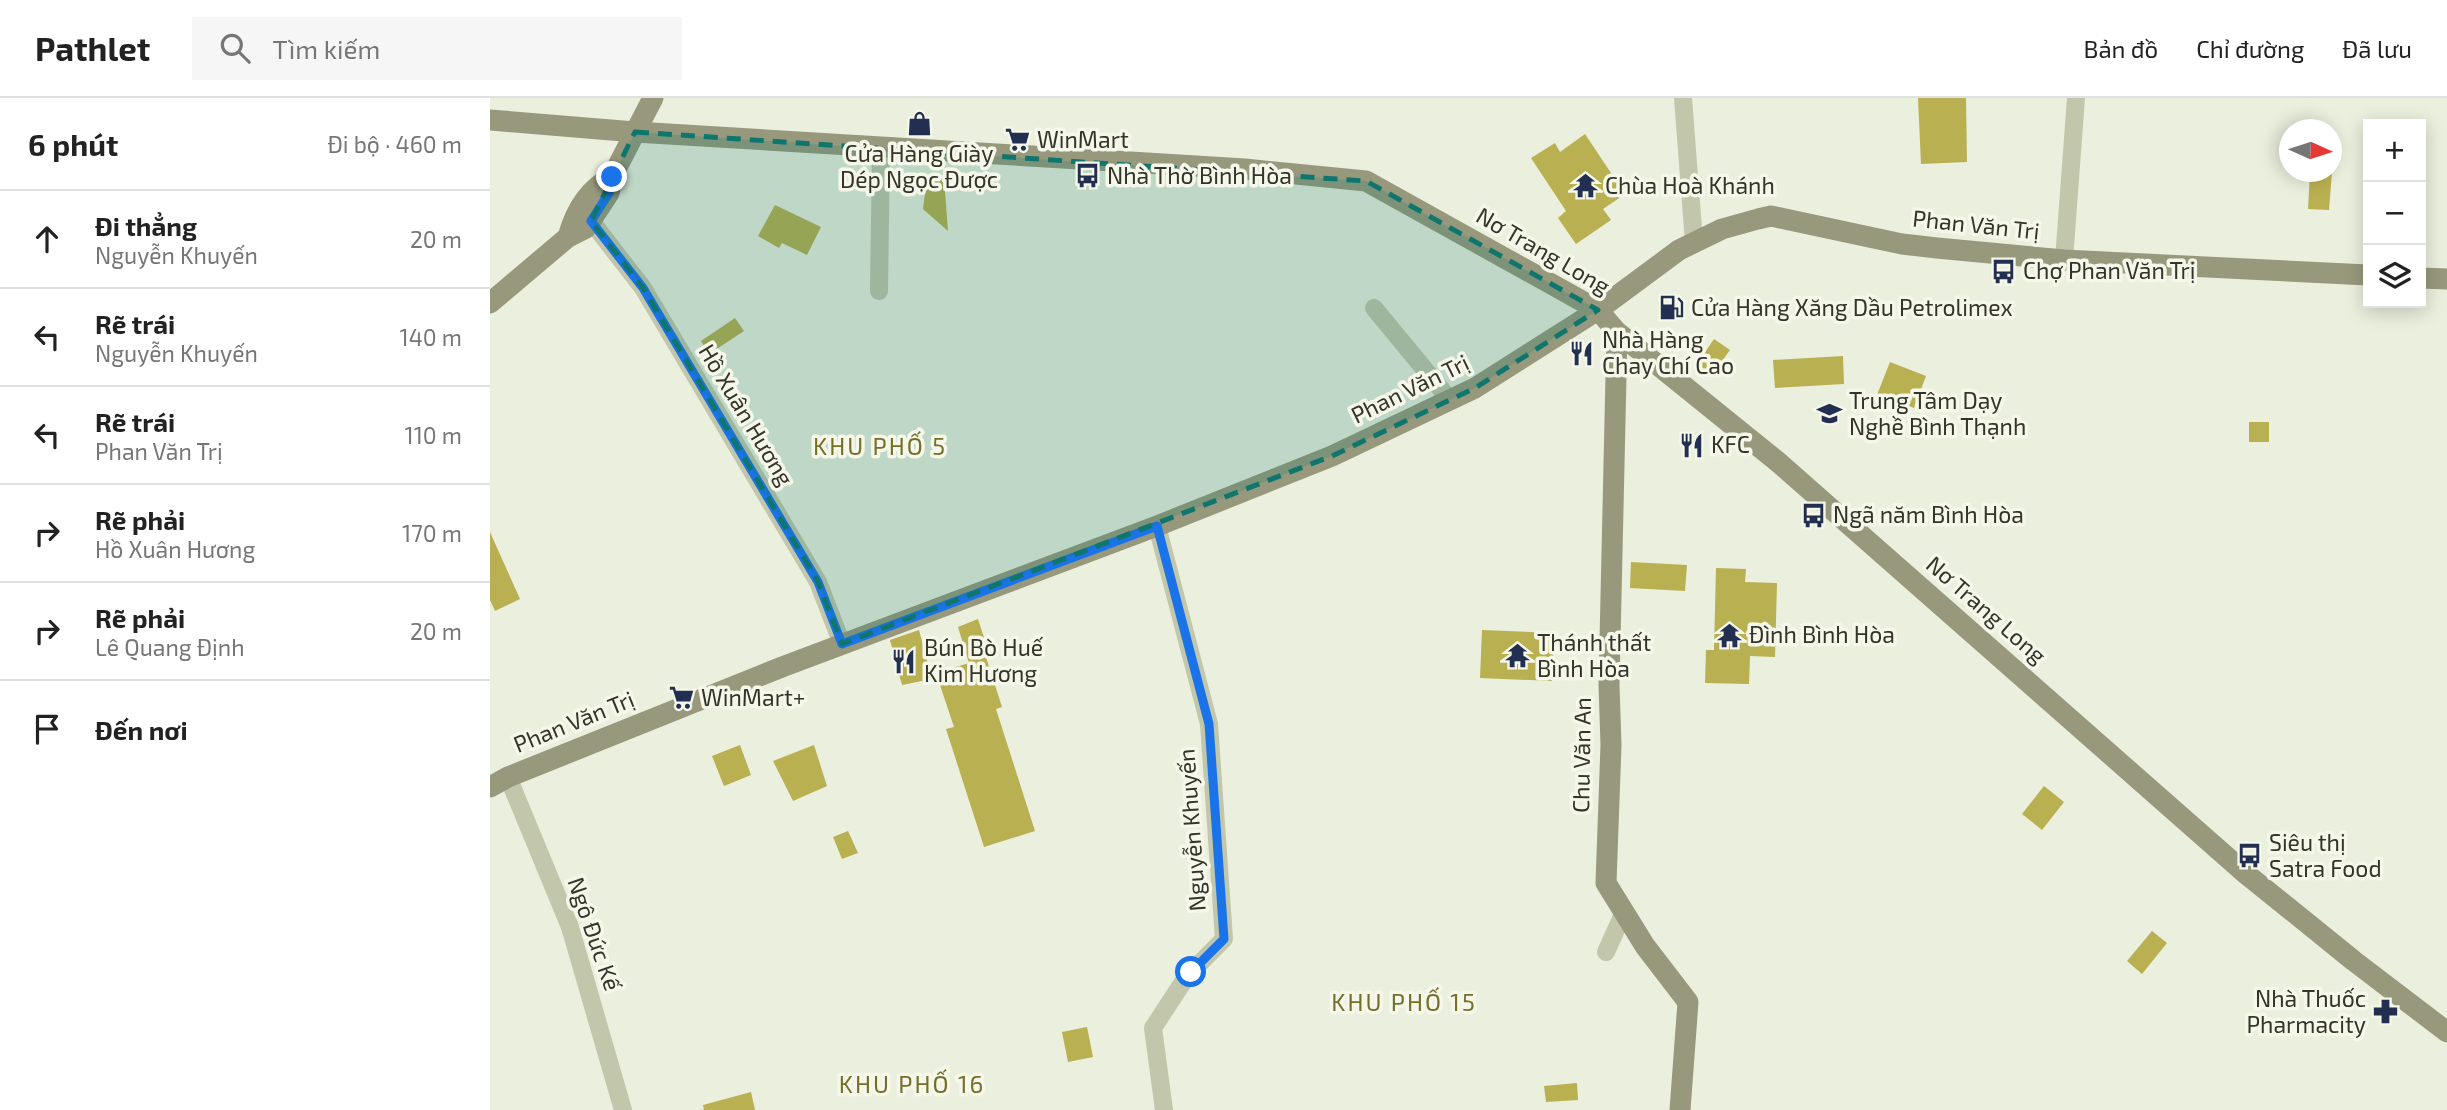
<!DOCTYPE html>
<html lang="vi">
<head>
<meta charset="utf-8">
<style>
	body { margin:0; font-family:"Exo 2",sans-serif; background:#f6f6f6; color:#222 }
	.controls { position:absolute; right:21px; top:21px; display:grid; overflow:hidden; border-radius:0px; box-shadow:0 4px 18px #0003 }
	.controls button { width:63px; height:63px; display:grid; place-items:center; padding:0; border:0; border-bottom:2px solid #e0e0e0; background:#fff; color:#222; font:35px sans-serif }
	.compass { position:absolute; left:1789px; top:21px; width:63px; height:63px; border-radius:50%; background:#fff; box-shadow:0 4px 18px #0003; rotate:93deg }
	.stop { position:absolute; width:21px; height:21px; margin:-16px; border:5px solid #1a73e8; border-radius:50%; background:#fff }
	.stop.end { background:#1a73e8; border-color:#fff; box-shadow:0 2px 7px #0008 }
	.list { margin:0; padding:0; list-style:none }
	h2 { display:flex; justify-content:space-between; align-items:center; height:91px; margin:0; padding:0 28px; font-size:30px }
	h2 small { font-size:23px; font-weight:400; color:#767676 }
	.list li { display:grid; grid-template-columns:46px 1fr auto; gap:21px; align-items:center; box-sizing:border-box; height:98px; padding:0 28px; border-top:2px solid #e0e0e0 }
	.list b { display:block; font-size:26px; white-space:nowrap }
	.list p { margin:0; font-size:23px; white-space:nowrap; color:#767676 }
	.list em { font-size:23px; font-style:normal; color:#767676 }
	.icon { flex:none; width:38px; height:38px; fill:none; stroke:currentColor; stroke-width:2; stroke-linecap:round; stroke-linejoin:round }
	.map { position:relative; flex:none; width:1957px; height:1012px; overflow:hidden }
	header { display:flex; align-items:center; gap:42px; box-sizing:border-box; height:98px; padding:0 35px; background:#fff; border-bottom:2px solid #e0e0e0 }
	header strong { font-size:33px }
	nav { display:flex; gap:38px; margin-inline-start:auto; font-size:24px }
	.search { width:490px; height:63px; background:#f6f6f6; display:flex; align-items:center; gap:18px; box-sizing:border-box; padding:0 24px; border-radius:0px; color:#767676; font-size:26px }
	main { display:flex }
	aside { flex:1; background:#fff }
	.map>svg:first-child { display:block }
	.building { fill:#b8b051 }
	.lines { fill:none; stroke-linecap:round; stroke-linejoin:round }
	.street { stroke:#c2c6aa; stroke-width:18 }
	.secondary { stroke:#98997c; stroke-width:21 }
	.route { stroke:#1a73e8; stroke-width:9 }
	.marked { fill:#0f766e; fill-opacity:0.2; stroke:#0f766e; stroke-width:5; stroke-dasharray:14 9; stroke-linejoin:round }
	.labels { text-anchor:middle; stroke-width:7; stroke-linejoin:round; paint-order:stroke }
	.poi-label { font-size:23px; fill:#343429; stroke:#f4f7e9; text-anchor:start }
	.street-label { font-size:23px; fill:#343429; stroke:#f4f7e9 }
	.neighbourhood-label { font-size:24px; letter-spacing:2px; fill:#756f2a; stroke:#f4f7e9 }
</style>
</head>
<body>
<header>
<strong>Pathlet</strong>
<div class="search"><svg class="icon" aria-label="search" viewBox="0 0 24 24"><circle cx="10" cy="10" r="6"/><path d="M15 15l6 6"/></svg>Tìm kiếm</div>
<nav><a>Bản đồ</a><a>Chỉ đường</a><a>Đã lưu</a></nav>
</header>
<main>
<aside>
<h2>6 phút<small>Đi bộ · 460 m</small></h2>
<ul class="list">
<li><svg class="icon" aria-label="ahead" viewBox="0 0 24 24"><path d="M12 20V5M6 11l6-6 6 6"/></svg><div><b>Đi thẳng</b><p>Nguyễn Khuyến</p></div><em>20 m</em></li>
<li><svg class="icon" aria-label="left" viewBox="0 0 24 24"><path d="M17 20v-9H6M10 6l-5 5 5 5"/></svg><div><b>Rẽ trái</b><p>Nguyễn Khuyến</p></div><em>140 m</em></li>
<li><svg class="icon" aria-label="left" viewBox="0 0 24 24"><path d="M17 20v-9H6M10 6l-5 5 5 5"/></svg><div><b>Rẽ trái</b><p>Phan Văn Trị</p></div><em>110 m</em></li>
<li><svg class="icon" aria-label="right" viewBox="0 0 24 24"><path d="M7 20v-9h11M14 6l5 5-5 5"/></svg><div><b>Rẽ phải</b><p>Hồ Xuân Hương</p></div><em>170 m</em></li>
<li><svg class="icon" aria-label="right" viewBox="0 0 24 24"><path d="M7 20v-9h11M14 6l5 5-5 5"/></svg><div><b>Rẽ phải</b><p>Lê Quang Định</p></div><em>20 m</em></li>
<li><svg class="icon" aria-label="arrive" viewBox="0 0 24 24"><path d="M6 21V4h12l-3 4 3 4H6"/></svg><div><b>Đến nơi</b></div></li>
</ul>
</aside>
<div class="map">
<svg width="1957" height="1012" viewBox="0 0 1957 1012">
	<rect width="100%" height="100%" fill="#ebefdd"/>
	<path class="building" d="M1428 0H1476L1477 64 1431 66Z
		M1095 36 1135 96 1113 111 1121 122 1086 146 1068 120 1076 113 1041 60 1065 45 1070 54Z
		M1820 74H1842L1839 112 1818 111Z
		M437 79 454 80 458 133 433 111Z
		M285 107 331 129 317 157 292 145 289 150 268 138Z
		M245 220 254 233 219 256 211 243Z
		M1224 241 1240 252 1222 277 1207 266Z
		M1353 258 1354 286 1285 290 1283 262Z
		M1400 264 1436 278 1424 310 1404 302 1401 309 1385 302Z
		M1759 324H1779V344H1759Z
		M0 434 30 501 5 513 0 502Z
		M1141 464 1197 467 1195 493 1140 490Z
		M1226 470 1256 471 1255 484 1287 485 1285 559 1260 558 1259 586 1215 585 1216 552H1224Z
		M488 521 499 555 495 556 512 609 506 611 545 733 494 749 456 631 464 629 446 575 479 565 468 529Z
		M429 532 442 581 412 587 400 542Z
		M992 532 1064 535 1062 583 990 580Z
		M250 647 261 677 234 688 222 658Z
		M324 647 337 688 303 703 283 663Z
		M1554 688 1574 704 1552 732 1532 716Z
		M358 733 368 755 352 761 343 739Z
		M1662 833 1677 845 1652 876 1637 863Z
		M597 929 603 959 578 964 572 934Z
		M1087 985 1088 1002 1056 1004 1054 988Z
		M261 994 265 1012H214L213 1007Z"/>
	<g class="lines">
		<path class="street" d="M1193 0 1204 144
			M101 123 153 190 328 484 352 546
			M1574 162 1586 0
			M389 193 391 49
			M884 210 960 302
			M667 428 719 626 734 841 697 878 663 930 674 1012
			M18 679 80 829 133 1012
			M1116 854 1134 814"/>
		<path class="secondary" d="M0 22 145 34 755 71 876 83 1108 212 1127 234 1288 364 1755 775 1864 863 1957 934
			M78 139C85 114 98 91 122 79
			M1931 180 1957 181
			M0 205 78 139 96 130 119 95 122 79 163 0
			M1127 234 1119 587 1121 647 1116 785 1155 848 1198 904 1190 1012
			M0 689 18 679 292 569 667 428 842 358 985 290 1108 212 1189 152 1232 131 1268 121 1281 118 1412 146 1447 150 1574 162 1878 177"/>
	</g>
	<g class="lines">
		<path class="route" d="M122 79 119 95 101 123 153 190 328 484 352 546 667 428 719 626 734 841 701 874"/>
	</g>
	<path class="marked" d="M145 34 876 83 1108 212 985 290 842 358 352 546 328 484 153 190 101 123Z"/>
	<defs>
		<symbol id="shop-bare" viewBox="-9 -9 18 18"><path d="M-5-2.5h2.3a2.7 3.5 0 0 1 5.4 0H5L5.5 6h-11ZM-1.5-2.5h3a1.5 2.3 0 0 0-3 0Z" fill="#232f51" stroke="#f4f7e9" stroke-width="2.5" paint-order="stroke"/></symbol>
		<symbol id="supermarket-bare" viewBox="-9 -9 18 18"><path d="M-6-5.5h2.5l.6 2H6L4.5 2H-2.5L-4.4-4H-6ZM-1.5 3.2a1.3 1.3 0 1 0 .1 0ZM3 3.2a1.3 1.3 0 1 0 .1 0Z" fill="#232f51" stroke="#f4f7e9" stroke-width="2.5" paint-order="stroke"/></symbol>
		<symbol id="bus-bare" viewBox="-9 -9 18 18"><path d="M-5-6H5V4H4V6H2V4H-2V6H-4V4H-5ZM-3.5-4V0h7V-4ZM-3.5 1.2v1.5H-2V1.2ZM2 1.2v1.5H3.5V1.2Z" fill="#232f51" stroke="#f4f7e9" stroke-width="2.5" paint-order="stroke"/></symbol>
		<symbol id="temple-bare" viewBox="-9 -9 18 18"><path d="M0-6L5-2H3V0L6.5 2.5H4V6H1.5V3h-3V6H-4V2.5H-6.5L-3 0V-2H-5Z" fill="#232f51" stroke="#f4f7e9" stroke-width="2.5" paint-order="stroke"/></symbol>
		<symbol id="fuel-bare" viewBox="-9 -9 18 18"><path d="M-5.5-6h7V0h2V4h1.3V-2.5L3-4.5l.8-.8L6-3V5H2.5V1h-1V6h-7ZM-4.2-4.7v3.2H.2V-4.7Z" fill="#232f51" stroke="#f4f7e9" stroke-width="2.5" paint-order="stroke"/></symbol>
		<symbol id="restaurant-bare" viewBox="-9 -9 18 18"><path d="M-5-6h1v4h1v-4h1v4h1v-4h1v5L-1.5 .5V6h-2V.5L-5-1ZM5-6V6H3V1.5H1.5Q1.5-4 5-6Z" fill="#232f51" stroke="#f4f7e9" stroke-width="2.5" paint-order="stroke"/></symbol>
		<symbol id="school-bare" viewBox="-9 -9 18 18"><path d="M0-5L7-2L0 1L-7-2ZM-4 1L0 2.5L4 1V4Q0 6-4 4Z" fill="#232f51" stroke="#f4f7e9" stroke-width="2.5" paint-order="stroke"/></symbol>
		<symbol id="pharmacy-bare" viewBox="-9 -9 18 18"><path d="M-2-6h4v4h4v4h-4v4h-4v-4h-4v-4h4Z" fill="#232f51" stroke="#f4f7e9" stroke-width="2.5" paint-order="stroke"/></symbol>
	</defs>
	<g fill-rule="evenodd">
		<use href="#shop-bare" x="412" y="8" width="35" height="35"/>
		<use href="#supermarket-bare" x="510" y="24" width="35" height="35"/>
		<use href="#bus-bare" x="580" y="60" width="35" height="35"/>
		<use href="#temple-bare" x="1078" y="70" width="35" height="35"/>
		<use href="#bus-bare" x="1496" y="156" width="35" height="35"/>
		<use href="#fuel-bare" x="1164" y="192" width="35" height="35"/>
		<use href="#restaurant-bare" x="1074" y="238" width="35" height="35"/>
		<use href="#school-bare" x="1322" y="298" width="35" height="35"/>
		<use href="#restaurant-bare" x="1184" y="330" width="35" height="35"/>
		<use href="#bus-bare" x="1306" y="400" width="35" height="35"/>
		<use href="#temple-bare" x="1222" y="520" width="35" height="35"/>
		<use href="#temple-bare" x="1010" y="540" width="35" height="35"/>
		<use href="#restaurant-bare" x="396" y="546" width="35" height="35"/>
		<use href="#supermarket-bare" x="174" y="582" width="35" height="35"/>
		<use href="#bus-bare" x="1742" y="740" width="35" height="35"/>
		<use href="#pharmacy-bare" x="1878" y="896" width="35" height="35"/>
	</g>
	<g class="labels">
		<g class="poi-label">
			<text x="547" y="50">WinMart</text>
			<text x="429" y="64" text-anchor="middle">Cửa Hàng Giày<tspan x="429" dy="26">Dép Ngọc Được</tspan></text>
			<text x="617" y="86">Nhà Thờ Bình Hòa</text>
			<text x="1115" y="96">Chùa Hoà Khánh</text>
			<text x="1533" y="181">Chợ Phan Văn Trị</text>
			<text x="1201" y="218">Cửa Hàng Xăng Dầu Petrolimex</text>
			<text x="1112" y="250">Nhà Hàng<tspan x="1112" dy="26">Chay Chí Cao</tspan></text>
			<text x="1359" y="311">Trung Tâm Dạy<tspan x="1359" dy="26">Nghề Bình Thạnh</tspan></text>
			<text x="1221" y="355">KFC</text>
			<text x="1343" y="425">Ngã năm Bình Hòa</text>
			<text x="1259" y="545">Đình Bình Hòa</text>
			<text x="1047" y="553">Thánh thất<tspan x="1047" dy="26">Bình Hòa</tspan></text>
			<text x="434" y="558">Bún Bò Huế<tspan x="434" dy="26">Kim Hương</tspan></text>
			<text x="211" y="608">WinMart+</text>
			<text x="1779" y="753">Siêu thị<tspan x="1779" dy="26">Satra Food</tspan></text>
			<text x="1876" y="909" text-anchor="end">Nhà Thuốc<tspan x="1876" dy="26">Pharmacity</tspan></text>
		</g>
		<g class="street-label">
			<text transform="translate(1486 127) rotate(6)" y="8">Phan Văn Trị</text>
			<text transform="translate(1053 153) rotate(30)" y="8">Nơ Trang Long</text>
			<text transform="translate(920 291) rotate(-26)" y="8">Phan Văn Trị</text>
			<text transform="translate(256 317) rotate(59)" y="8">Hồ Xuân Hương</text>
			<text transform="translate(1496 512) rotate(41)" y="8">Nơ Trang Long</text>
			<text transform="translate(84 624) rotate(-22)" y="8">Phan Văn Trị</text>
			<text transform="translate(1092 657) rotate(-89)" y="8">Chu Văn An</text>
			<text transform="translate(702 732) rotate(-94)" y="8">Nguyễn Khuyến</text>
			<text transform="translate(104 836) rotate(71)" y="8">Ngô Đức Kế</text>
		</g>
		<g class="neighbourhood-label">
			<text x="390" y="357">KHU PHỐ 5</text>
			<text x="914" y="913">KHU PHỐ 15</text>
			<text x="422" y="995">KHU PHỐ 16</text>
		</g>
	</g>
</svg>
<div class="controls">
<button>+</button>
<button>−</button>
<button><svg class="icon" aria-label="layers" viewBox="0 0 24 24"><path d="M12 4l9 5-9 5-9-5zM3 14l9 5 9-5"/></svg></button>
</div>
<svg class="compass" viewBox="-18 -18 36 36"><path d="M0-13l5 13h-10z" fill="#e53935"/><path d="M0 13l5-13h-10z" fill="#767676"/></svg>
<div class="stop" style="left:701px;top:874px"></div>
<div class="stop end" style="left:122px;top:79px"></div>
</div>
</main>
</body>
</html>
